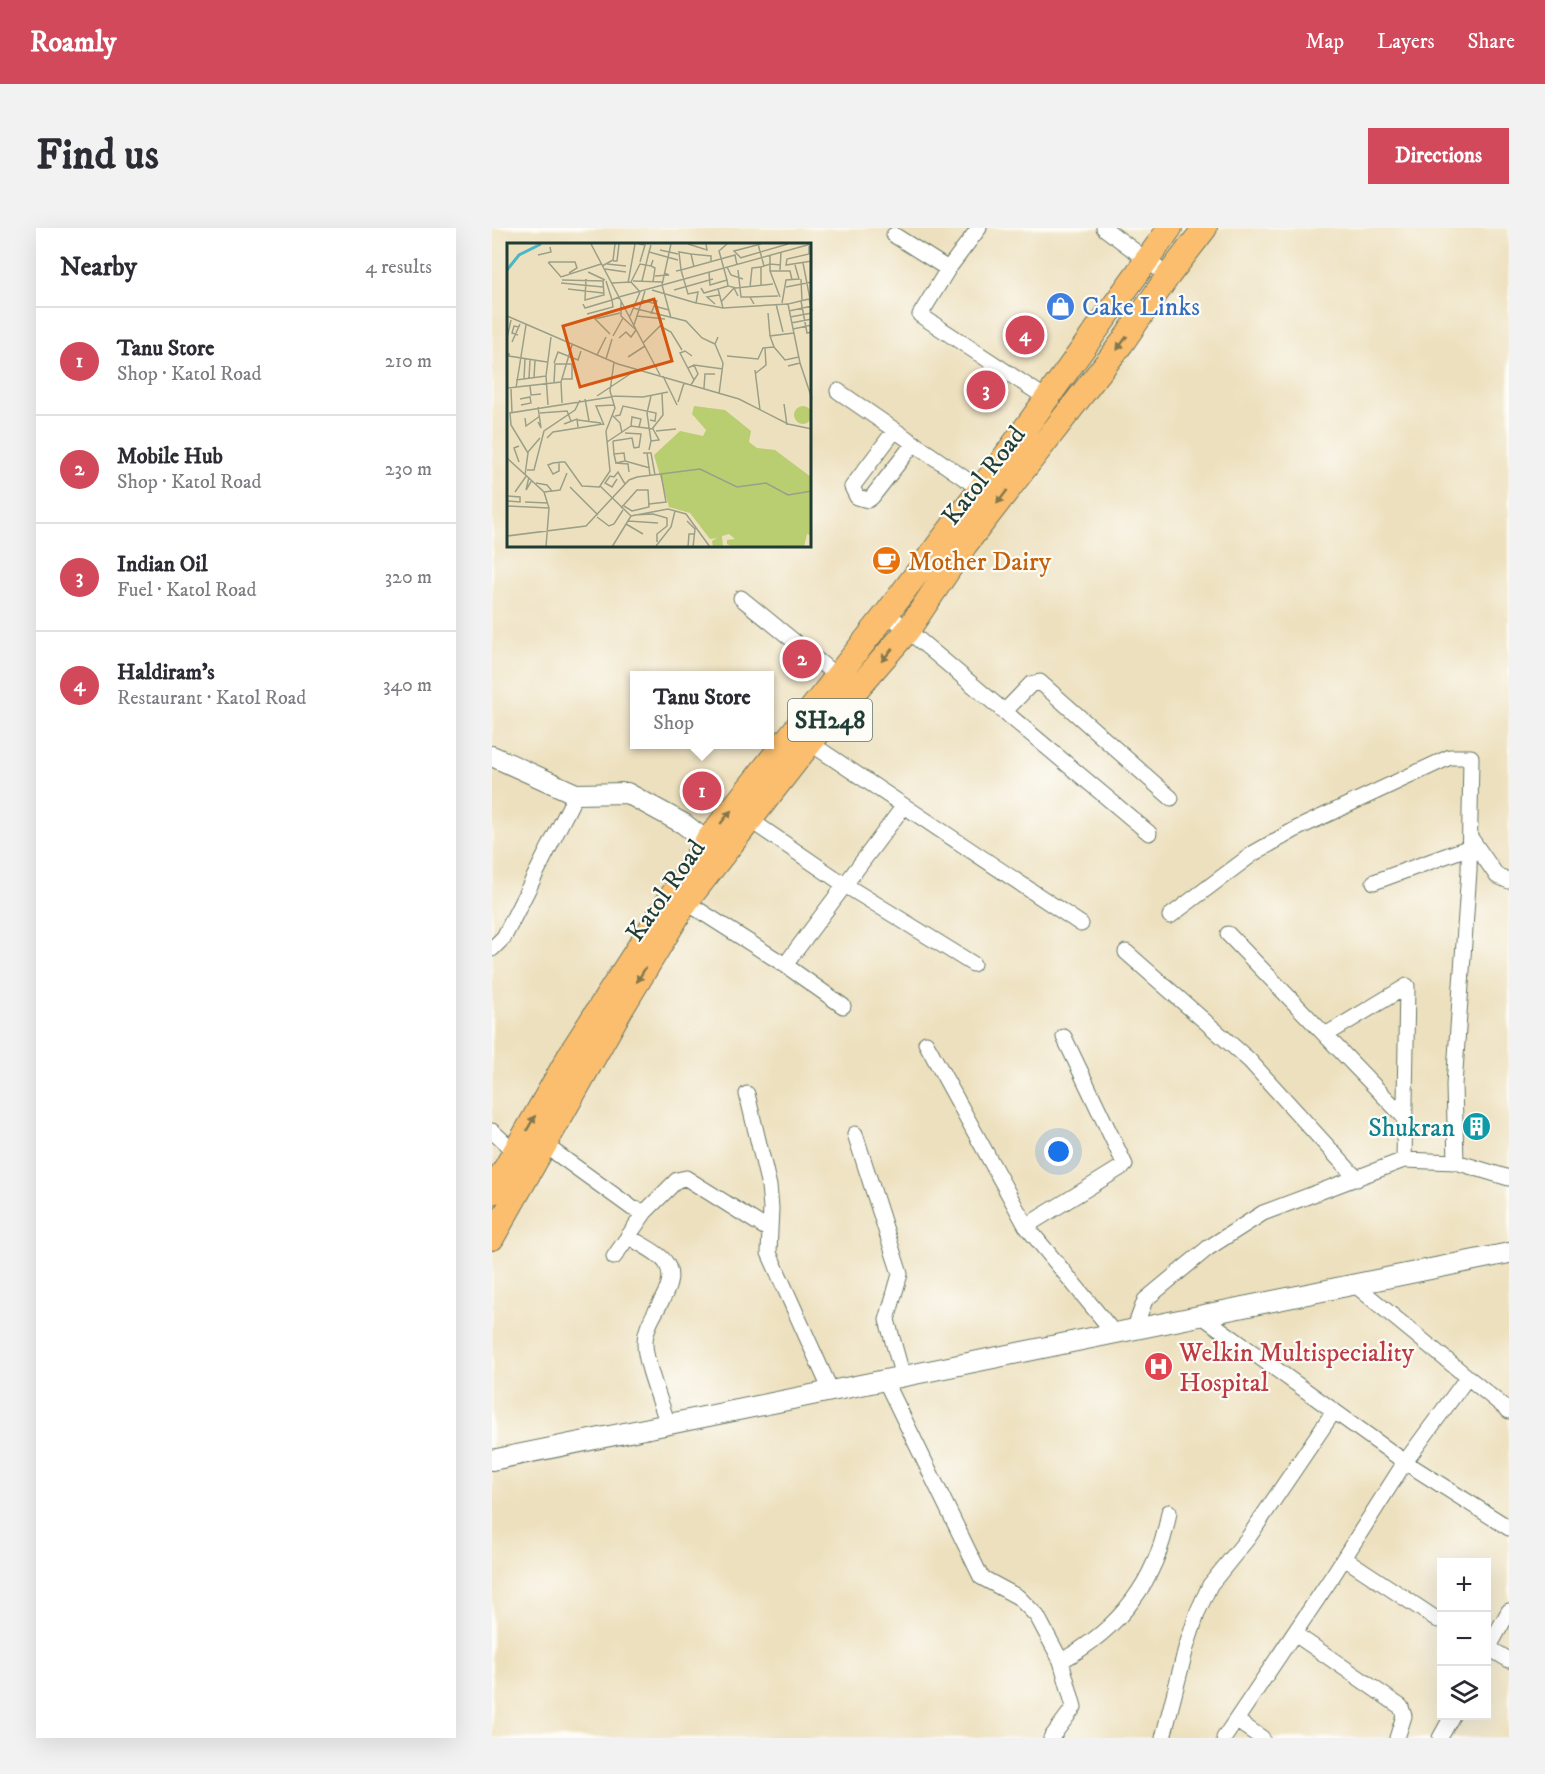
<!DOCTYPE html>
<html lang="en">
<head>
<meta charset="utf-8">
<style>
	body { margin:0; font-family:"IM FELL DW Pica",serif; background:#f2f2f3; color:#2b2b33 }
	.controls { position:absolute; right:18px; bottom:18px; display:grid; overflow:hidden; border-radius:0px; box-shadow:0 6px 24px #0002 }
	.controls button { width:54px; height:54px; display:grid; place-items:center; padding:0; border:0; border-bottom:2px solid #e1e1e2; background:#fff; color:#2b2b33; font:30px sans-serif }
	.you { position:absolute; left:567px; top:924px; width:21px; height:21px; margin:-15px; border:4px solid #fff; border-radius:50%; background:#1a73e8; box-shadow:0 0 0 9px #1a73e833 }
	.badge { display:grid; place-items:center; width:39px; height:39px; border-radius:50%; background:#d1495b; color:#fff; font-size:20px; font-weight:700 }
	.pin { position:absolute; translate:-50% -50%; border:3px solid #fff; box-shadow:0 2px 6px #0006 }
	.popup { position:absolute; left:138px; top:443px; width:144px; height:78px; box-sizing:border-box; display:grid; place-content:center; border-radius:0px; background:#fff; filter:drop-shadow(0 2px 4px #0005); font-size:20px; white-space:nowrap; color:#7c7c81 }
	.popup b { font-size:22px; color:#2b2b33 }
	.popup::after { content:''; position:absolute; left:50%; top:100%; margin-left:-12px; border:12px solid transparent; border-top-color:#fff }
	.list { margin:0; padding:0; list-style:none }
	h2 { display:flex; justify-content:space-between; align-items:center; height:78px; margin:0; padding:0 24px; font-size:26px }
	h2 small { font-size:20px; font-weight:400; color:#7c7c81 }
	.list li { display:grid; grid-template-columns:39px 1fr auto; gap:18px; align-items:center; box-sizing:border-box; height:108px; padding:0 24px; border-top:2px solid #e1e1e2 }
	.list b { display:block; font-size:22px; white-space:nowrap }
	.list p { margin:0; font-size:20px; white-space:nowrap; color:#7c7c81 }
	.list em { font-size:20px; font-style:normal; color:#7c7c81 }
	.icon { flex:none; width:33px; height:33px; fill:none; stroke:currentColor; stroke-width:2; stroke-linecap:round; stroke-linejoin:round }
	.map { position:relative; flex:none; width:1017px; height:1510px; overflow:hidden; border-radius:0px }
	header { display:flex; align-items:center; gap:36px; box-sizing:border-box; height:84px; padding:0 30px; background:#d1495b; color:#fff }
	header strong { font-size:28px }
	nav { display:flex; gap:33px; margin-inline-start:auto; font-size:21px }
	.intro { display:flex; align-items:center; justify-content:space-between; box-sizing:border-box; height:144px; padding:0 36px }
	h1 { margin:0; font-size:42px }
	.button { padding:15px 27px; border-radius:0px; background:#d1495b; color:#fff; font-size:21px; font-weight:700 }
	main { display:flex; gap:36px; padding:0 36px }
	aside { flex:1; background:#fff; border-radius:0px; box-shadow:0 6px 24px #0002 }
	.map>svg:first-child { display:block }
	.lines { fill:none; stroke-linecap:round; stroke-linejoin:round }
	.minor-casing { stroke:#677664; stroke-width:17 }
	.tertiary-casing { stroke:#677664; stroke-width:22 }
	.primary-casing { stroke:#677664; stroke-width:26 }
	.minor { stroke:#fff; stroke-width:15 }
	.tertiary { stroke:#fff; stroke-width:20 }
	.primary { stroke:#fabe6e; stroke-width:24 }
	.oneway { fill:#82774e }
	.labels { text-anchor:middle; stroke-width:4.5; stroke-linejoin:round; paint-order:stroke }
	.shield { fill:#fdfcf7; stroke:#62766e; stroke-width:1.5 }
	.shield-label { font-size:24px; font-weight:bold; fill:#1f3d34 }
	.shop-label { font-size:26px; fill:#366cbe; stroke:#fdfcf7; text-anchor:start }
	.street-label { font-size:26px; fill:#1f3d34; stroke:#fdfcf7 }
	.food-label { font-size:26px; fill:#c56008; stroke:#fdfcf7; text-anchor:start }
	.culture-label { font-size:26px; fill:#0d838f; stroke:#fdfcf7; text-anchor:end }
	.health-label { font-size:26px; fill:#be3a42; stroke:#fdfcf7; text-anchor:start }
	.inset-river { fill:none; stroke:#4bb7c6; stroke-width:3 }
	.inset-road { fill:none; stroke:#9b9f87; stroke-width:1.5 }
	.view { fill:#d45610; fill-opacity:0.15; stroke:#d45610; stroke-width:3 }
	.inset-edge { fill:none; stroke:#1f3d34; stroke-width:3 }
</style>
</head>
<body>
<header>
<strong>Roamly</strong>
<nav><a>Map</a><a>Layers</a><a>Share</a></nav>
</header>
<div class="intro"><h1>Find us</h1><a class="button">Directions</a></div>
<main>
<aside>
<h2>Nearby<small>4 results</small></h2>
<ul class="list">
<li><span class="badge">1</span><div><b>Tanu Store</b><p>Shop · Katol Road</p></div><em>210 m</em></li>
<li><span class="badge">2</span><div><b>Mobile Hub</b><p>Shop · Katol Road</p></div><em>230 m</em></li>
<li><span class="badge">3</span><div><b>Indian Oil</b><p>Fuel · Katol Road</p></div><em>320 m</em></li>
<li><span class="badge">4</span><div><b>Haldiram's</b><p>Restaurant · Katol Road</p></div><em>340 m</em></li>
</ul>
</aside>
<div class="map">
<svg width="1017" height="1510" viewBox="0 0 1017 1510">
	<rect width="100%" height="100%" fill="#fdfcf7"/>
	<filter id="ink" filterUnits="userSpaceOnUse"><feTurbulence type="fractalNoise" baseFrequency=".0167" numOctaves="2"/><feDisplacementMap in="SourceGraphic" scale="12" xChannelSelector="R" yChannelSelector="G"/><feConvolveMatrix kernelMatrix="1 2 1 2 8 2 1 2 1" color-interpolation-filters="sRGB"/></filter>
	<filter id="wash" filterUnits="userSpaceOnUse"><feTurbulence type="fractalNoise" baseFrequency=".008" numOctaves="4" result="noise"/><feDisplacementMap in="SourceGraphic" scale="24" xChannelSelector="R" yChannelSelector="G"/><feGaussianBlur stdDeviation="1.35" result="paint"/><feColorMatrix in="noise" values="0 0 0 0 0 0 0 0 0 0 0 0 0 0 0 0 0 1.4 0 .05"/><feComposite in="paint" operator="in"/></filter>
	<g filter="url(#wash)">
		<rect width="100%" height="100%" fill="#ede0be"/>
	</g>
	<g filter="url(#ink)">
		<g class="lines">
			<defs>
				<path id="minor" d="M487 0 456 41 428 87 554 170
					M612 0 676 48
					M402 7 456 41
					M346 163 488 261
					M403 202 360 259 365 269 376 272 380 269 422 215
					M249 370 346 449
					M395 385 657 605
					M512 484 539 456 548 454 679 570
					M318 515 589 696
					M258 592 353 657 481 736
					M978 609 1005 648 1017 653
					M882 654 978 619
					M194 674 293 737
					M678 688 762 625 806 600 958 529H979L977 643 962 857 964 934
					M736 706 913 890
					M0 721 12 709 84 566
					M634 724 757 832 865 951
					M351 778 293 737 411 579
					M835 806 915 758 912 932
					M572 809 633 937 534 998 623 1106
					M434 815 534 998
					M255 866 277 958 279 980 277 1025 339 1163
					M0 903 23 924
					M363 906 408 1046 395 1092 411 1149
					M53 917 140 980 153 984 185 952 194 950 277 1002
					M136 1008C147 1016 167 1024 174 1035 190 1060 152 1086 153 1116 153 1136 170 1176 176 1197
					M122 1029 153 984
					M863 1057 1017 1183
					M710 1088 913 1234 1017 1300
					M642 1102 653 1072 716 1020 771 985 912 932 964 934 1017 950
					M393 1152 489 1349 526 1369 545 1388 569 1433 582 1479 559 1510
					M852 1330 946 1392
					M803 1406 909 1479 912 1488 905 1510
					M997 1420 1017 1432
					M994 1424 1017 1383
					M569 1433C629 1400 666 1352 677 1284
					M745 1493 770 1510
					M671 1510 694 1420 706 1383 718 1357 756 1310 842 1183
					M732 1510 840 1349 913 1234 975 1150
					M948 1510 960 1488"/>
				<path id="tertiary" d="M0 528 84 566 135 565 192 596 224 621
					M0 1232 1017 1025"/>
				<path id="primary" d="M0 964 82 820 215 613 395 385 509 234 678 0
					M0 1010 125 788 194 674 318 515 416 402 473 317 630 115 676 48 713 0"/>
			</defs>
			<use href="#minor" class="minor-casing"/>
			<use href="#tertiary" class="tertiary-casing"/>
			<use href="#primary" class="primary-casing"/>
			<use href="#minor" class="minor"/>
			<use href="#tertiary" class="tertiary"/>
			<use href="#primary" class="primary"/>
		</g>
		<defs><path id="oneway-solid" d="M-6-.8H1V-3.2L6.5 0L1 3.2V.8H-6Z" transform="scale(1.5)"/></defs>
		<g class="oneway">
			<use href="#oneway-solid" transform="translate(630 115) rotate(126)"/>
			<use href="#oneway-solid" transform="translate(510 269) rotate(128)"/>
			<use href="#oneway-solid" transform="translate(395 427) rotate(131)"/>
			<use href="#oneway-solid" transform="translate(234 589) rotate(-51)"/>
			<use href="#oneway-solid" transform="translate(149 747) rotate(121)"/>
			<use href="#oneway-solid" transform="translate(39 895) rotate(-60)"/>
		</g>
	</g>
	<defs>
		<symbol id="shop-disc" viewBox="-11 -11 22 22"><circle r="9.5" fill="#3f7fe0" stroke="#fdfcf7"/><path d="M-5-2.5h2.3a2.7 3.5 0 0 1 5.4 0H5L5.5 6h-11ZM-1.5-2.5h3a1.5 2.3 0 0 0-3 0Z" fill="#fff"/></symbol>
		<symbol id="cafe-disc" viewBox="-11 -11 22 22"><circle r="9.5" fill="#e8710a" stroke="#fdfcf7"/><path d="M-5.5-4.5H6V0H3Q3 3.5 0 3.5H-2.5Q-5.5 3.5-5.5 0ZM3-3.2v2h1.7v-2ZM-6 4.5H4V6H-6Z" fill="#fff"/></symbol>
		<symbol id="building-disc" viewBox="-11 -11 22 22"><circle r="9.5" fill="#0f9aa8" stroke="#fdfcf7"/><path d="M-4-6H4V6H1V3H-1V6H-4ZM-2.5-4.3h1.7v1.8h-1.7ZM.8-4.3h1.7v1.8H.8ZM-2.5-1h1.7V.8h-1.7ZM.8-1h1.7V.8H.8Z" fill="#fff"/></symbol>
		<symbol id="hospital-disc" viewBox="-11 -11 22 22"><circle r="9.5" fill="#e0444e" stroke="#fdfcf7"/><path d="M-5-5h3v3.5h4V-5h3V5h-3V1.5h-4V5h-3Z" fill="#fff"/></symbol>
	</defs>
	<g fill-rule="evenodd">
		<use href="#shop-disc" x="552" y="62" width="33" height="33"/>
		<use href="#cafe-disc" x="378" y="316" width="33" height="33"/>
		<use href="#building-disc" x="968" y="882" width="33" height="33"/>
		<use href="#hospital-disc" x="650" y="1122" width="33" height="33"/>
	</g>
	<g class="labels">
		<rect class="shield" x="296" y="471" width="84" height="42" rx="4.5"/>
		<g class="shield-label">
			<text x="338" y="500">SH248</text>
		</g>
		<g class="shop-label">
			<text x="590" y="87">Cake Links</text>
		</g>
		<g class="street-label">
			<text transform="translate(491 247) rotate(-52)" y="9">Katol Road</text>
			<text transform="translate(173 662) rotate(-55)" y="9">Katol Road</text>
		</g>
		<g class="food-label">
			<text x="416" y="342">Mother Dairy</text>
		</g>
		<g class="culture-label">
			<text x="963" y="908">Shukran</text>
		</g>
		<g class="health-label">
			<text x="687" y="1133">Welkin Multispeciality<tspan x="687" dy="30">Hospital</tspan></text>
		</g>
	</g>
	<g transform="translate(15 15)">
		<rect width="304" height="304" fill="#ede0be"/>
		<path d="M187 163 218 167 244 188 242 199 250 205 268 207 304 234V293L300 291 297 304H226L220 301V297L228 296 222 291 215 293 216 304H206L205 298 210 295 203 296 183 270 162 264 147 212 173 188 196 193 199 187 185 171ZM287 172a9 9 0 1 1 18 0a9 9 0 1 1-18 0Z" fill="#b9cd71"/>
		<path class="inset-river" d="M0 27 12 12 34 1"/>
		<path class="inset-road" d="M84 1 153 132M132 1 138 2 133 19M181 1 200 7 199 1M251 1 257 23M302 1V11L280 16 279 22 305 18M144 2 142 9 171 17M153 7 171 11M31 12 44 9 43 4M233 15 281 1M234 15 227 8 254 1M106 18H110L112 1M41 19 54 34 94 21M42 19H68L70 25 62 30M296 20 303 56M100 21 119 23M274 22 263 21V28H283L285 37M95 23 106 17 108 1M144 23 148 25 146 39M187 24 184 11 204 13V19M220 24 224 32 236 36M98 26 119 29M231 27 234 54H243M273 27 274 9M169 28 174 27 172 9 184 11M263 28 273 54M81 29 98 37M202 29 203 42 220 37 221 43 229 45 266 41M148 33 162 32 157 30M79 36 78 57 97 52 96 38M294 36 295 58M55 37 97 38M220 37 212 8 220 1M99 38 105 57 112 54M126 38 156 39M135 38 142 9M124 39 133 21 144 23 146 17M54 40 96 44M105 40 124 39 133 49 123 73M121 40 128 1M221 43 211 46 216 65 281 61M254 43V24L263 21V12M243 44 245 25 254 24M279 44 305 39M194 45 197 50 211 46M61 46 96 50M145 47 189 60M167 47 206 36M112 54 304 1M135 57 149 61 150 57M294 58 300 90 305 89M114 59V73L128 86M214 59 227 45 231 53M275 60 279 37 292 36 288 22M76 61 78 65 105 57 106 64 80 71M208 61 200 54 212 52M247 61 243 54 271 53M269 61 276 89M126 65 179 78 195 95 208 101M216 65 189 60 191 49 181 51 174 27 228 12 230 22M282 68 305 63M261 70 263 93M144 71 147 63 162 67M0 73 111 121 232 156 281 181 305 186M130 73 158 76M283 74 305 70M164 75 155 42 164 1M284 80 305 76M127 82 138 48M286 86 305 82M103 91 88 76 113 70M11 92 5 90 7 83 12 84M106 93 116 75M211 94 208 101 216 120 212 151M0 95 4 77M112 95 119 89 124 94 129 87M5 99 13 81M136 100 153 83 164 89 175 107M267 104 263 93 287 90M2 110V113L40 119M90 112 99 94M220 113 251 116 256 105 267 104 278 117 292 114M121 114 138 103M99 116 105 96M47 120 51 109 71 117 74 108M293 120 281 61 302 56 305 68M187 122 216 126M281 123 293 120 305 156M181 125 187 122 191 131 187 137M248 127 253 167M249 130 259 122 258 105M156 133 170 162M22 135 23 117M27 135 28 117M17 136 18 116M9 137 39 133M54 139 55 160M47 140 48 121H65V136H55M184 142 187 137 173 110 178 108 185 113M23 143 24 152 34 151M0 145 54 139 65 102M9 145 19 82M197 145 198 131H208M4 146 5 170M90 153 129 127M105 153 136 154 161 149M144 153 140 170 144 198M13 156 23 154 24 160 14 162M78 156 82 178M171 159 177 140M277 161 280 182M41 162 39 133 44 94M33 170 60 168 64 178M105 172 113 180 115 190M108 173 113 172 116 163 149 170 148 178 143 177M18 175 19 183 33 173M71 177 94 180M31 179 34 185 31 164M57 181 70 176 71 184M97 182 89 163 107 162M124 183 125 174 134 176 132 184M145 186 156 172 155 151M149 188 169 186M118 190 134 191 132 204 127 205M40 195 46 189 96 181M106 198 107 211 117 210 118 218 109 220 107 211M106 198 125 195 127 205M100 199 124 183 146 186 152 197 144 198 142 207M12 203 7 205 12 219M21 209 33 195M136 210H140L143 232M140 210H144L148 232M0 215 37 249 42 265 39 304M118 218 143 225M52 219V228L46 231 41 222 46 220 55 219H58L75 243 93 244M108 220 121 221 122 229M20 227H27L37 188 68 167 73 157M18 232 21 210 4 182 3 170 104 154M22 234 19 247 25 237M107 234 103 233 98 240 105 244 110 236M107 234 111 229 118 241M29 240 40 242 45 248M63 244 91 272M8 249 20 232M37 249 53 247 60 230M0 253 13 254V259L0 258M18 259 41 260M142 261 159 259 154 231M0 263 42 265M114 265 130 247H141L142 264 125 268 117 263M127 272 146 271 160 275V283L150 291V299M124 273 161 266 179 271 203 304M90 274 102 283 107 281 116 267M121 278 151 280M180 278 188 286 186 304M119 281 136 291M0 293 79 283 122 237 130 234 193 226 230 244 259 240 281 252 305 248M149 303 164 284 168 268M105 304 124 273 93 243 103 228 99 188 108 165 103 148 107 119M181 304 182 291H188"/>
		<path class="view" d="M147 56 165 118 73 144 56 83Z"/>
		<rect width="304" height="304" class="inset-edge"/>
	</g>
</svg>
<div class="controls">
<button>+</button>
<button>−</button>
<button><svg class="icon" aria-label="layers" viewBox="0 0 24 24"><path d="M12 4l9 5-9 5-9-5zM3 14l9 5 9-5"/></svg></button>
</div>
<div class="you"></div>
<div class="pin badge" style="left:210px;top:563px">1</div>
<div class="popup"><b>Tanu Store</b>Shop</div>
<div class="pin badge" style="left:310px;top:431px">2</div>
<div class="pin badge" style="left:494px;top:162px">3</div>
<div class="pin badge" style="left:533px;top:107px">4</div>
</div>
</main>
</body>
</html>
